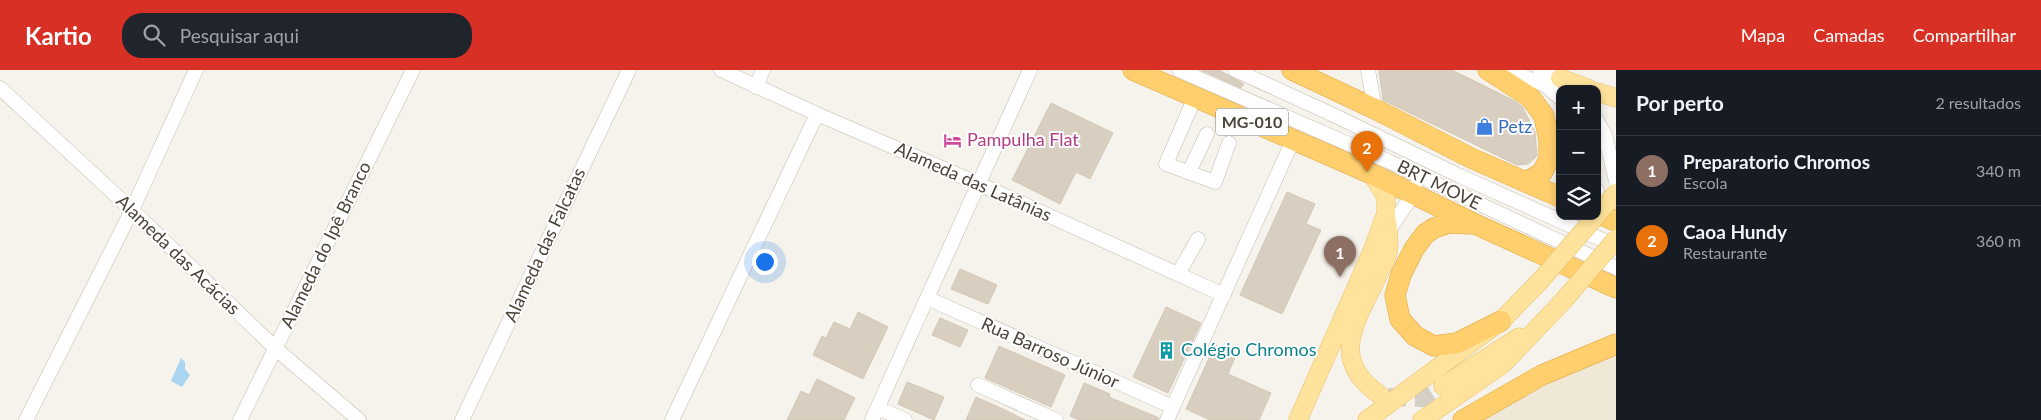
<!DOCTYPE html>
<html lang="pt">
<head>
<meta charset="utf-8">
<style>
	body { margin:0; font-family:Lato,sans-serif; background:#20242c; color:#f1f3f6 }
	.controls { position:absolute; right:15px; top:15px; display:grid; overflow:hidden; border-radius:10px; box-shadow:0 2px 8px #0003 }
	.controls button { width:45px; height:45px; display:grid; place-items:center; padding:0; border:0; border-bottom:1px solid #363941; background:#171b24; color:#f1f3f6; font:25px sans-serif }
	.you { position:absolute; left:764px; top:191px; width:18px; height:18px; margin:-12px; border:4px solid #fff; border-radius:50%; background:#1a73e8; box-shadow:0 0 0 8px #1a73e833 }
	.badge { display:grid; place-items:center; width:32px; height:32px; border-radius:50%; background:#d93025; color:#fff; font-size:16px; font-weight:700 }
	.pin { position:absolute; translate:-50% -41px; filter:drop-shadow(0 1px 2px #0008) }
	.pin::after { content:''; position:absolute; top:26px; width:18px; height:15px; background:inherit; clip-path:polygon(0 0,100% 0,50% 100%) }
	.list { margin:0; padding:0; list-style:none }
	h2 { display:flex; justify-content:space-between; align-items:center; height:65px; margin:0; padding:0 20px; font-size:21px }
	h2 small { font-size:16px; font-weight:400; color:#9ea1a6 }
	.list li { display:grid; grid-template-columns:32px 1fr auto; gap:15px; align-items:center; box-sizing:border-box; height:70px; padding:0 20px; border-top:1px solid #363941 }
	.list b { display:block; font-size:19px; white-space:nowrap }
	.list p { margin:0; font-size:16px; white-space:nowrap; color:#9ea1a6 }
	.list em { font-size:16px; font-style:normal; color:#9ea1a6 }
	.icon { flex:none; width:28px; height:28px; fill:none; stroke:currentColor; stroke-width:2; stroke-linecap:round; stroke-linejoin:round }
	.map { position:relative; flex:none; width:1616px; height:350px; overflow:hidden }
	header { display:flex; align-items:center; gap:30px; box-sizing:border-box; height:70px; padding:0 25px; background:#d93025; color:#fff }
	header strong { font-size:24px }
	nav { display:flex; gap:28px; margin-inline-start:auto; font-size:18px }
	.search { width:350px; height:45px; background:#20242c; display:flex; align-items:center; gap:12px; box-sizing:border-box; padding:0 18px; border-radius:20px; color:#9ea1a6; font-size:19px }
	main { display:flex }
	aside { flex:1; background:#171b24 }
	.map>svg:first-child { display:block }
	.education { fill:#efe8d6 }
	.water { fill:#a9d4f2 }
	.building { fill:#d8cfc1; stroke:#d3c7b4 }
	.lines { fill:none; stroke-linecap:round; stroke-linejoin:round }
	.major-tunnel { stroke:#d4d0c8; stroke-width:18; stroke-dasharray:18 9; stroke-linecap:butt }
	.minor-casing { stroke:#c2bbae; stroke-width:15 }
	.major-casing { stroke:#e6c16a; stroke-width:19 }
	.highway-casing { stroke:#e0a43c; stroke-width:21 }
	.minor { stroke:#fff; stroke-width:14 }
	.major { stroke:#ffe39c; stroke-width:18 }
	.highway { stroke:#ffcf6e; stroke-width:20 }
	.major-bridge-casing { stroke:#e6c16a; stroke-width:19; stroke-linecap:butt }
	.major-bridge { stroke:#ffe39c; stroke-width:18 }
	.labels { text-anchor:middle; stroke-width:4; stroke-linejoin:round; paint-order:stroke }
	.shield { fill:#fff; stroke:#817c74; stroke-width:1 }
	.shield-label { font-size:16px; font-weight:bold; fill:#4b4439 }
	.shop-label { font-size:18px; fill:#366cbe; stroke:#fff; text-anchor:start }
	.hotel-label { font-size:18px; fill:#b23c85; stroke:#fff; text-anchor:start }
	.street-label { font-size:18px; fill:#4b4439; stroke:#fff }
	.culture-label { font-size:18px; fill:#0d838f; stroke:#fff; text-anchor:start }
</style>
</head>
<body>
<header>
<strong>Kartio</strong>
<div class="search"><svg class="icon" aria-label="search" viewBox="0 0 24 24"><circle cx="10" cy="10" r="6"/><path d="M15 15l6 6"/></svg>Pesquisar aqui</div>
<nav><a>Mapa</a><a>Camadas</a><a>Compartilhar</a></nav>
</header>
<main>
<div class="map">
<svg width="1616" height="350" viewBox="0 0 1616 350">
	<rect width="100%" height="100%" fill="#f6f3ec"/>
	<path class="education" d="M1616 278V350H1479L1520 326Z"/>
	<path class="water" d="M181 288 185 292V299L190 305 182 317 171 311Z"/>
	<path class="building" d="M1201 0H1219L1244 14 1241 18Z
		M1379 0H1452L1515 31 1522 36 1535 62 1537 86 1528 94 1517 95 1383 30Z
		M1051 33 1113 63 1090 109 1076 102 1060 134 1012 110Z
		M1287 122 1315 134 1306 154 1321 160 1282 244 1240 225Z
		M960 199 997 215 988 234 951 219Z
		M1166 237 1201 253 1168 323 1133 307Z
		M858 242 888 257 863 309 813 285 822 266 826 268 834 252 850 259Z
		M940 248 968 260 960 277 932 265Z
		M1215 275 1236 285 1228 304 1271 323 1259 350H1210L1186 339Z
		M999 276 1065 305 1051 337 985 308Z
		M817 309 855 328 844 350H787L801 321 809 325Z
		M907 312 944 327 934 350 898 334Z
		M1084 313 1110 324 1109 327 1159 348 1158 350H1079L1070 346Z
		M976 327 1003 339 1025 350H966Z"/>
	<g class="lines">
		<path class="major-tunnel" d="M1388 327 1424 328 1443 316"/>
		<defs>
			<path id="minor" d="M721 0 817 44 979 114 1224 225
				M1179 0 1390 92 1616 198
				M1235 0 1327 42 1460 106 1616 176
				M1368 0 1375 39
				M1507 0 1545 15 1560 28
				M1540 0 1560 8 1567 15
				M756 17 763 0
				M0 18 132 140 275 278 359 350
				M1195 27 1166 94 1215 112 1229 73
				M1597 51 1605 65 1616 111
				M1189 102 1207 64
				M1597 120V122
				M1385 166 1414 123 1415 116
				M1178 204 1198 169
				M927 228 1173 337
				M978 315 1056 350
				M878 338 905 350
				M26 350 132 140 196 0
				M240 350 413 0
				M462 350 629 0
				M672 350 817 44
				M872 350 1030 0
				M1167 350 1293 70"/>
			<path id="major" d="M1560 8 1589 19
				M1597 22 1616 28
				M1443 316 1519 267
				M1380 325C1326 288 1358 250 1379 203 1382 197 1387 189 1388 182 1390 172 1388 161 1387 151
				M1298 350 1373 179 1386 143V127L1372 104
				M1367 350 1501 251 1540 211
				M1422 350 1503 294 1564 230"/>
			<path id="highway" d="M1133 0 1372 104 1475 154 1616 218
				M1292 0 1375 39 1471 88 1560 127
				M1488 0 1530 27 1544 46 1549 70V89L1542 103 1526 112
				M1597 143 1616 151
				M1471 154 1449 153 1434 158 1425 164 1414 179 1401 205 1395 225 1400 249 1415 266 1434 276 1457 273 1501 251
				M1463 350 1542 305 1616 274"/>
		</defs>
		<use href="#minor" class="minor-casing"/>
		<use href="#major" class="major-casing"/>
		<use href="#highway" class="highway-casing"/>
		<use href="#minor" class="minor"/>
		<use href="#major" class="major"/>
		<use href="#highway" class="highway"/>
		<defs>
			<path id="major-bridge" d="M1597 144 1616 123
				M1540 211 1596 146
				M1564 230 1616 169"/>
		</defs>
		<use href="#major-bridge" class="major-bridge-casing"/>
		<use href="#major-bridge" class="major-bridge"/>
	</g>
	<defs>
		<symbol id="shop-bare" viewBox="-9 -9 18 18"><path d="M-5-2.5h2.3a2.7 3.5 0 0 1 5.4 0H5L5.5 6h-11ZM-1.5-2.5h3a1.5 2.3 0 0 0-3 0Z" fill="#3f7fe0" stroke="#fff" stroke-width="2.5" paint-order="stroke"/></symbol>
		<symbol id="hotel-bare" viewBox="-9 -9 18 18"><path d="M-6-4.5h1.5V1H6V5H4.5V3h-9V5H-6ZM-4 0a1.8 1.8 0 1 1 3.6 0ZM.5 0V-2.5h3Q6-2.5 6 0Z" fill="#d1479c" stroke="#fff" stroke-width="2.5" paint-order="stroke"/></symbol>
		<symbol id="building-bare" viewBox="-9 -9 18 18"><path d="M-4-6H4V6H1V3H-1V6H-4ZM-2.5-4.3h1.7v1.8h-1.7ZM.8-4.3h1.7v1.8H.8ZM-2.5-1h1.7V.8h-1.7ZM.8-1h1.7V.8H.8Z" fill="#0f9aa8" stroke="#fff" stroke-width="2.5" paint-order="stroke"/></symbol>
	</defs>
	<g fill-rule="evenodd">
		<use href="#shop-bare" x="1472" y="44" width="25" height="25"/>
		<use href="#hotel-bare" x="940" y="58" width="25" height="25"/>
		<use href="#building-bare" x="1154" y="268" width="25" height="25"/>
	</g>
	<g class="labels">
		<rect class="shield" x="1216" y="38.5" width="72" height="27" rx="4"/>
		<g class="shield-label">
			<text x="1252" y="58">MG-010</text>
		</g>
		<g class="shop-label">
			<text x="1498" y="63">Petz</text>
		</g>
		<g class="hotel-label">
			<text x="967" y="76">Pampulha Flat</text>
		</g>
		<g class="street-label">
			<text transform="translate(973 112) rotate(24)" y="6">Alameda das Latânias</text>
			<text transform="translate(1439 115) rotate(26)" y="6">BRT MOVE</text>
			<text transform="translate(326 175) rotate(-64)" y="6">Alameda do Ipê Branco</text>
			<text transform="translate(545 175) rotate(-65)" y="6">Alameda das Falcatas</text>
			<text transform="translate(178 185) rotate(44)" y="6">Alameda das Acácias</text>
			<text transform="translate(1050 283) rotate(24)" y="6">Rua Barroso Júnior</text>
		</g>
		<g class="culture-label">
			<text x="1181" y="286">Colégio Chromos</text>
		</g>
	</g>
</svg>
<div class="controls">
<button>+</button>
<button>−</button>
<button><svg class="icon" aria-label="layers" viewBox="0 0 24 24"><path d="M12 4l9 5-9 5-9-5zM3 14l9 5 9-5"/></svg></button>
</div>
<div class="you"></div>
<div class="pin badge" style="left:1340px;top:207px;background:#8d6e63">1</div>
<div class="pin badge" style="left:1367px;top:102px;background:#e8710a">2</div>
</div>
<aside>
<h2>Por perto<small>2 resultados</small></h2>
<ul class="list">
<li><span class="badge" style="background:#8d6e63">1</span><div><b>Preparatorio Chromos</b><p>Escola</p></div><em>340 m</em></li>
<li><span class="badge" style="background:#e8710a">2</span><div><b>Caoa Hundy</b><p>Restaurante</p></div><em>360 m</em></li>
</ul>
</aside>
</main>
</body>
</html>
